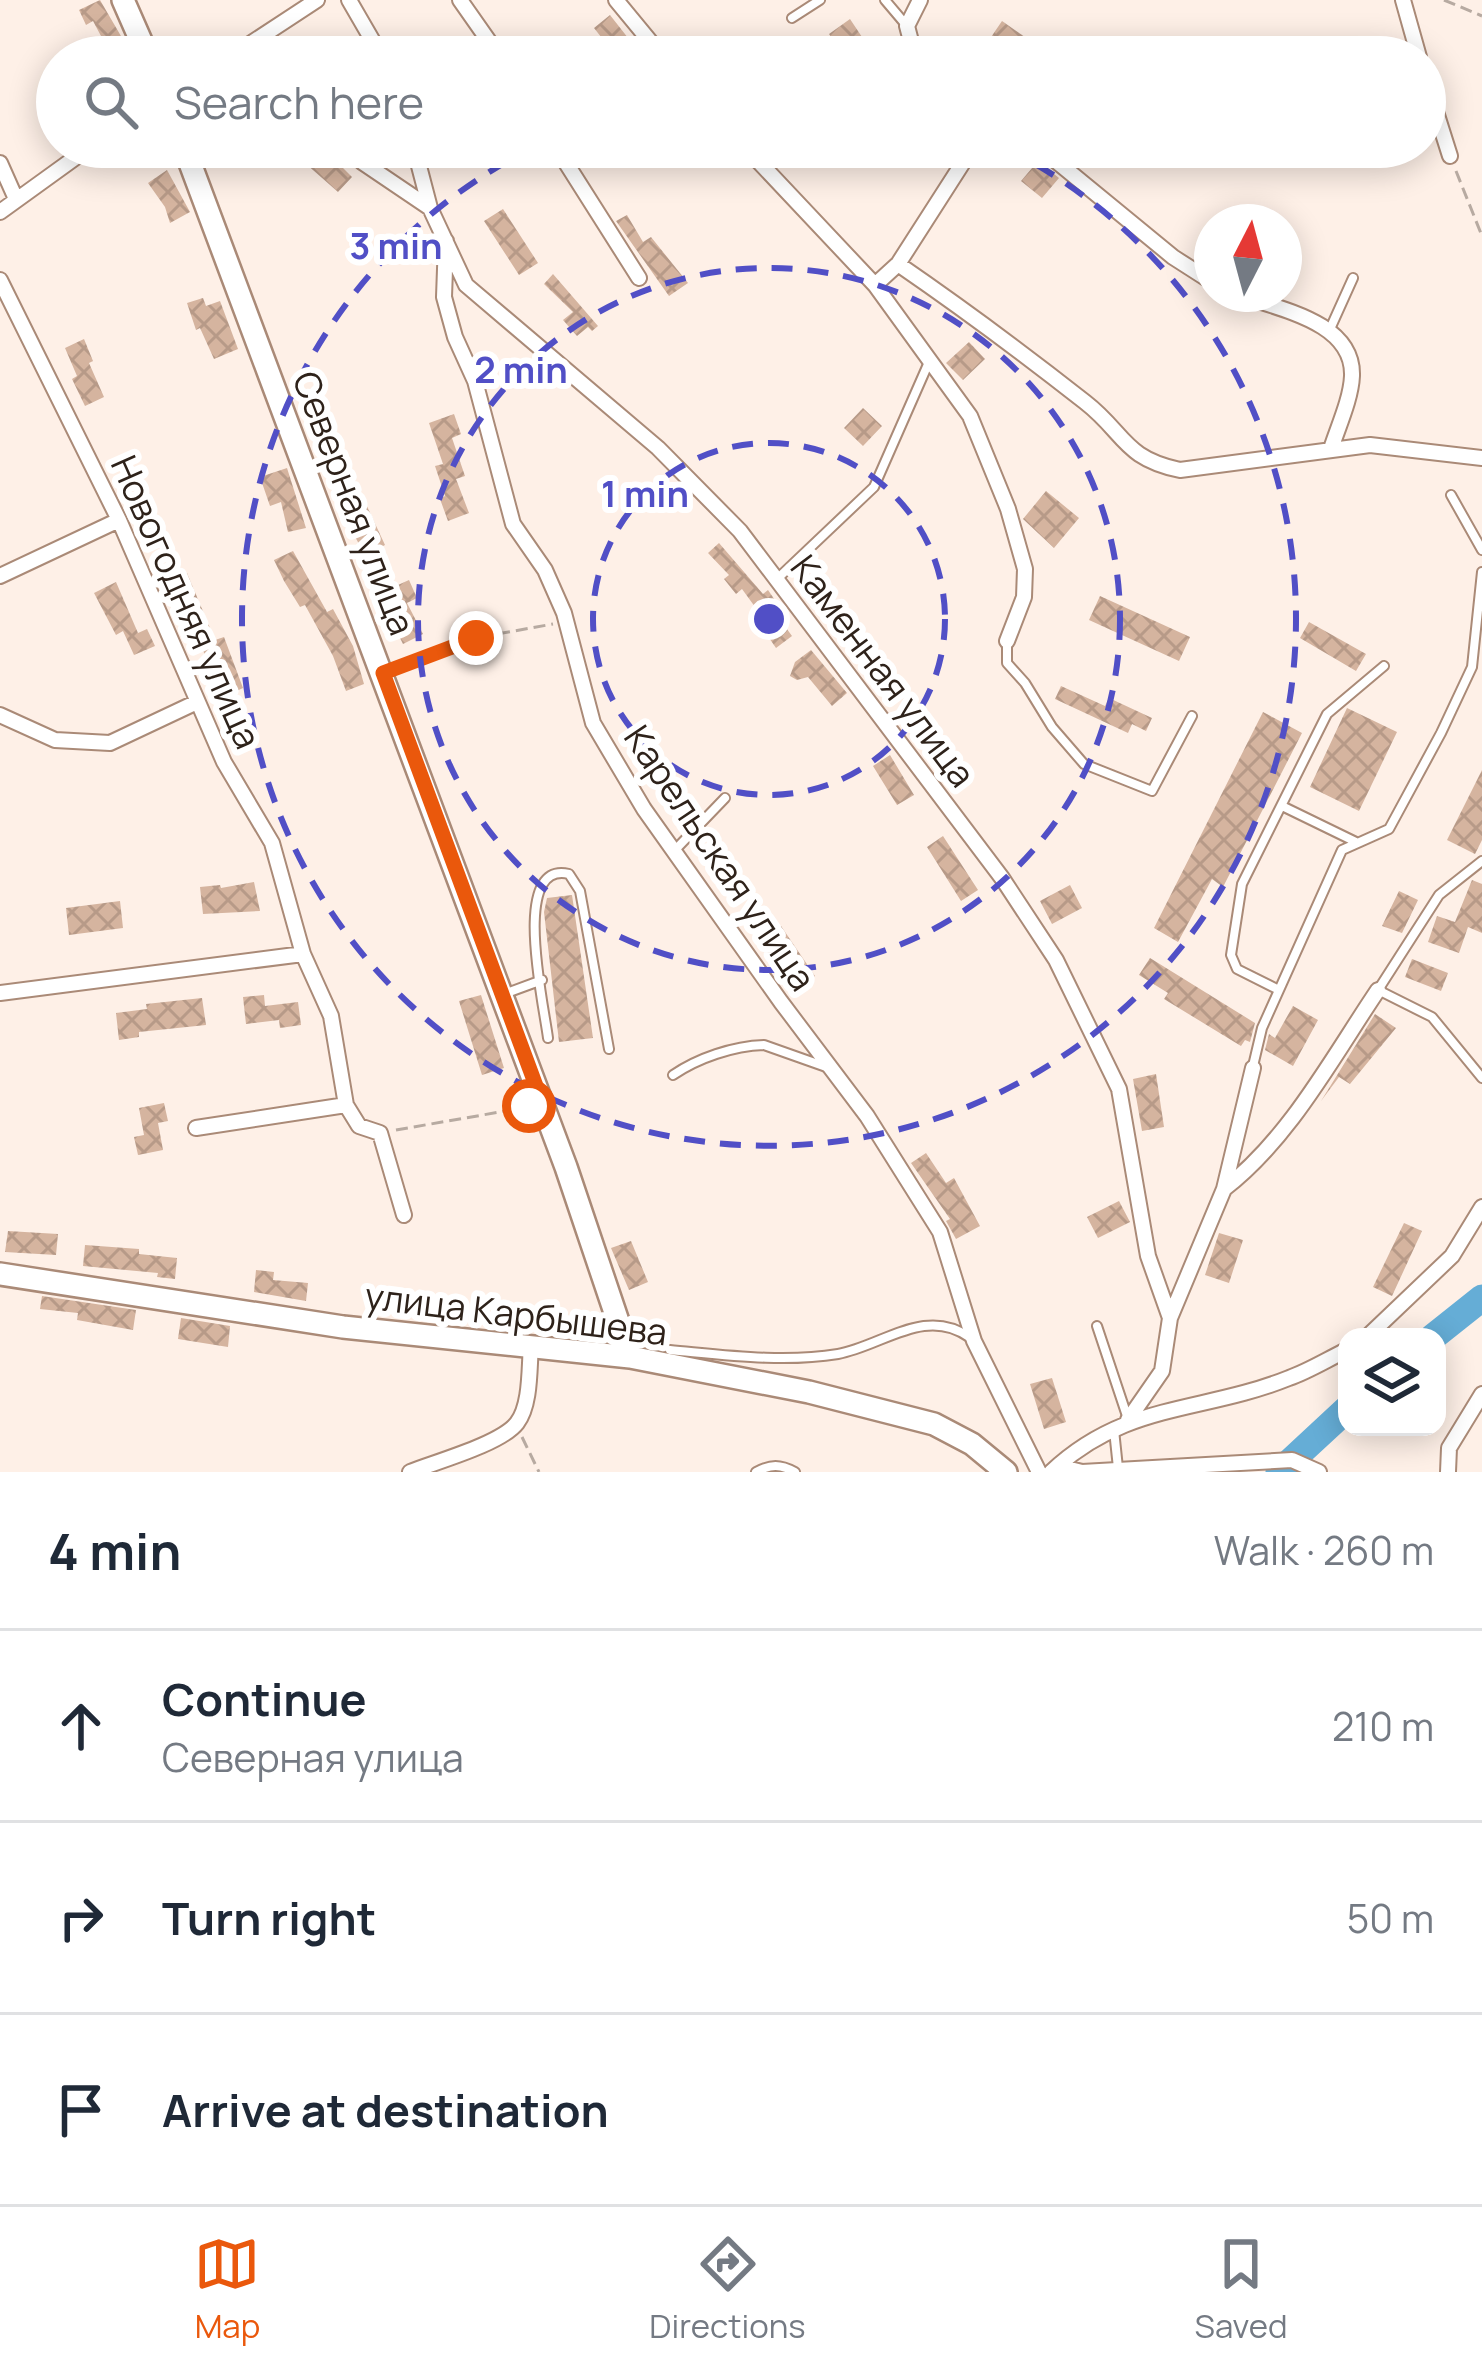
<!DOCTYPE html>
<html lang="en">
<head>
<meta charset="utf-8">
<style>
	body { margin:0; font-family:Manrope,sans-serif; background:#f6f6f7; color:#1f2937 }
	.controls { position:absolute; right:36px; bottom:36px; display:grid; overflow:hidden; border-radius:24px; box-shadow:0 6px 30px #0003 }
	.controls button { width:108px; height:108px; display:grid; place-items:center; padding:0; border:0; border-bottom:3px solid #e0e1e3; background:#fff; color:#1f2937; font:60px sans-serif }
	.compass { position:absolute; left:1194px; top:204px; width:108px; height:108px; border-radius:50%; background:#fff; box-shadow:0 6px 30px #0003; rotate:6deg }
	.stop { position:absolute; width:36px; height:36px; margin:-27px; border:9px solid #ea580c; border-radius:50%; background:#fff }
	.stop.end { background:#ea580c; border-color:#fff; box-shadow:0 3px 12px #0008 }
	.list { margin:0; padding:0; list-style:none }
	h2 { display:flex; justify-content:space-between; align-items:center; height:156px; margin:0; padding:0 48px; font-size:51px }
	h2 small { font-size:39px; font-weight:400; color:#747a83 }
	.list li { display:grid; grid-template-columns:78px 1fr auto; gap:36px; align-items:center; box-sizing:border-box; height:192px; padding:0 48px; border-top:3px solid #e0e1e3 }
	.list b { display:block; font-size:45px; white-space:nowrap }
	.list p { margin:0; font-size:39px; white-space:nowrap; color:#747a83 }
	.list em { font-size:39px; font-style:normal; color:#747a83 }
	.icon { flex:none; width:66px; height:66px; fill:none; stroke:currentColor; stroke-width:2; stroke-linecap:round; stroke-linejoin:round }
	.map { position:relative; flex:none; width:1482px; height:1472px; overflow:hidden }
	.search { position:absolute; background:#fff; box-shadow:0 6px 30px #0003; left:36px; right:36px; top:36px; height:132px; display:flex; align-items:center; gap:30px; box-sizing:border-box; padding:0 42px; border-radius:66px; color:#747a83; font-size:45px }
	.sheet { height:732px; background:#fff }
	nav { display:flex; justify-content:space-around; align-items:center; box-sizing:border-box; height:168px; border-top:3px solid #e0e1e3; background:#fff; font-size:33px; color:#747a83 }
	nav a { display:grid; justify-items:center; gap:6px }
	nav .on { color:#ea580c }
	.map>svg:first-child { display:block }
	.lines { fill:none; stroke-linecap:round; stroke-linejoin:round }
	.river { stroke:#65add6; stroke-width:27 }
	.building { fill:url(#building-cross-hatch) }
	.lane-casing { stroke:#aa8a77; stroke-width:12 }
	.street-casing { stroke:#aa8a77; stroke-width:18 }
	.secondary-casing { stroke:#aa8a77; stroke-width:26 }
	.path { stroke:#b7aaa1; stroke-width:3; stroke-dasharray:12 6; stroke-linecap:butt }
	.lane { stroke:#fff; stroke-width:8 }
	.street { stroke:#fff; stroke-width:14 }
	.secondary { stroke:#fff; stroke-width:21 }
	.route { stroke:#ea580c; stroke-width:15 }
	.ring { fill:none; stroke:#514fc6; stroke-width:6; stroke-dasharray:21 15 }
	.labels { text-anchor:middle; stroke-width:12; stroke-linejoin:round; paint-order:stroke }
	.street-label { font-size:36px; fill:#2e221a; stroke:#fff }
	.centre { fill:#514fc6; stroke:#fff; stroke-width:6 }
	.ring-label { font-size:36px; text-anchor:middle; font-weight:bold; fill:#514fc6; stroke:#fff; stroke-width:12; stroke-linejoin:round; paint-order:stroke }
</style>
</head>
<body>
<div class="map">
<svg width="1482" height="1472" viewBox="0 0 1482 1472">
	<defs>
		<pattern id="building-cross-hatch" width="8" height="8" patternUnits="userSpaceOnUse" patternTransform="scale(3)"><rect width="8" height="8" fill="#d5b49f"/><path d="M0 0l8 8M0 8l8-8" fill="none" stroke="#b79a88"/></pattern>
	</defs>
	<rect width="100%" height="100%" fill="#fef0e7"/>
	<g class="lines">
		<path class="river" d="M1433 1337 1482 1298
			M1279 1472 1347 1409"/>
	</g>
	<path class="building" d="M100 0 125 43 109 51 93 21 86 25 79 10Z
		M610 15 632 43 616 56 594 28Z
		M850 19 872 52 865 57H845L829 34Z
		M1002 21 1032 42 1021 57H1002L985 46Z
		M322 147 352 177 338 192 305 163Z
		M1038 161 1059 178 1042 198 1021 181Z
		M167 170 190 212 170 223 165 207 148 183Z
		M503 209 538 263 519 275 484 221Z
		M627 215 643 242 651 237 688 283 669 296 616 221Z
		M553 274 598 326 592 331 588 327 577 336 563 320 573 312 544 284Z
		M203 298 206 306 220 301 238 349 214 359 200 328 196 330 187 303Z
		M84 339 93 361 89 363 104 397 85 406 72 379 77 376 65 348Z
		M969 342 985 359 963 380 946 363Z
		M863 408 882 426 863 446 844 428Z
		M454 414 461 434 452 438 465 476 456 479 469 513 448 521 440 499 445 496 435 466 443 464 429 423Z
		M287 468 306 528 288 532 281 502 270 506 260 477Z
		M359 489 385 545 365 555 353 533 352 517 348 518 339 499Z
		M1046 491 1079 518 1054 548 1023 519Z
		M719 543 763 594 768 590 779 606 773 610 792 636 776 648 765 632 771 629 742 589 736 594 724 579 729 575 708 553Z
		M293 551 327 612 333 609 353 646 364 684 346 691 333 656 305 605 300 607 284 581 274 560Z
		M187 573 215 640 224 637 243 688 221 698 195 629 186 633 165 581Z
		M409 580 417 598 407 603 423 634 403 644 378 594Z
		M116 582 138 633 147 629 155 646 134 655 123 631 116 635 94 593Z
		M1100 596 1190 637 1179 661 1089 620Z
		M1309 622 1366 654 1356 671 1300 638Z
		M811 650 847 693 832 706 808 677 797 680 790 676 795 662Z
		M1061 686 1105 706 1109 698 1152 718 1146 731 1132 724 1128 733 1055 699Z
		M1347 708 1397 732 1359 811 1310 787Z
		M1263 712 1302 733 1223 887 1212 879 1178 942 1154 928Z
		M890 755 914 795 897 805 873 766Z
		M1482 770V840L1475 854 1447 840Z
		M943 836 978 890 961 901 927 847Z
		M1472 880 1482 884V933L1468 927 1459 953 1428 942 1437 916 1455 922Z
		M254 882 260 911 203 914 200 887 220 885 221 888Z
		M1070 885 1082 908 1052 924 1040 901Z
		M1399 891 1418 900 1402 933 1382 926Z
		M572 895 593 1038 559 1042 544 912 547 898Z
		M120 901 123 928 69 935 66 908Z
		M760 904 776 929 781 926 815 976 801 986 778 952 771 958 745 914Z
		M1150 958 1255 1023 1250 1042 1245 1040 1241 1046 1164 999 1168 993 1139 975Z
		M1412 959 1448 973 1441 991 1405 977Z
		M264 995 265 1006 298 1002 301 1025 280 1028 279 1020 246 1024 243 997Z
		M481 995 504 1068 482 1075 459 1001Z
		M202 998 206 1025 139 1032V1037L119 1040 116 1013 147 1009 146 1004Z
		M1293 1006 1318 1020 1293 1066 1265 1050 1269 1034 1275 1038Z
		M1375 1014 1396 1028 1350 1084 1339 1077 1321 1101Z
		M1156 1074 1164 1127 1142 1131 1133 1079Z
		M164 1103 168 1121 158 1123 163 1150 138 1155 134 1137 144 1135 139 1108Z
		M926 1153 946 1183 954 1178 980 1226 956 1239 946 1221 950 1219 911 1163Z
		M1119 1201 1130 1222 1098 1238 1087 1217Z
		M1404 1223 1422 1231 1392 1296 1373 1287Z
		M8 1231 58 1234 56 1255 5 1252Z
		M1219 1233 1243 1240 1229 1283 1205 1275Z
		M631 1241 648 1282 629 1290 611 1248Z
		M85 1245 139 1249V1254L177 1258 175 1279 157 1277 158 1273 83 1266Z
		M256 1270 274 1272 273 1280 308 1283 306 1301 254 1292Z
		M42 1296 136 1310 133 1330 77 1320 78 1313 40 1309Z
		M181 1318 230 1326 228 1347 178 1339Z
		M1052 1378 1066 1422 1044 1429 1030 1384Z"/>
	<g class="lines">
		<defs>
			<path id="lane" d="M885 0 907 26
				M792 18 820 0
				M1330 329 1353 278
				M1451 495 1482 550
				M776 580 874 487 929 362
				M1007 643V663L1025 683 1052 727 1084 764 1152 791 1192 716
				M1282 806 1356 842
				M675 850 725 798
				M1482 861 1439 895 1378 990 1432 1017 1482 1078
				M1279 990 1237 969 1231 955 1242 884 1327 714 1384 666
				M504 994 542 980
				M548 1038C544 1005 510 860 569 874L580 891 609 1049
				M1253 1066 1262 1028 1342 850 1389 829 1441 733 1472 667 1482 572
				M673 1075C698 1058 733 1046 764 1045L829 1068
				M1097 1326 1128 1419
				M670 1350C725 1355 783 1363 838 1354 882 1346 925 1306 969 1337
				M1114 1430 1118 1468
				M756 1472C771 1464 780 1464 795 1472"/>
			<path id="street" d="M349 0 382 57
				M460 0 500 57
				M616 0 663 57
				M920 0 907 26 912 45 927 57
				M1403 0 1419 57
				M230 57 317 0
				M1425 77 1450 156
				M346 147 362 162 430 208
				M414 147 430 208 466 285 658 448 740 531 1002 878 1056 960 1119 1089 1148 1256 1170 1318
				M556 147 639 278
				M745 147 875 285 970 416 1008 509 1025 569 1024 597 1007 641
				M1039 147 1173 257 1212 282
				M0 163 16 199
				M0 212 90 147
				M446 241 444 297 455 337 475 381 513 524 545 570 564 613 593 723 644 809 781 1002 867 1116 940 1232 974 1341 1039 1472
				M898 264C962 308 1024 354 1085 402 1125 433 1123 458 1180 470L1370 445 1482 458
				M0 280 119 520 224 762 272 843 303 954 331 1016 346 1105 359 1126 380 1133 404 1215
				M875 285 898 264 973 147
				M1237 294C1277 309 1354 321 1352 376 1351 399 1338 427 1331 449
				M0 576 119 520
				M0 715 55 740 110 743 197 702
				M0 993 303 954
				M196 1128 346 1105
				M1224 1189C1290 1138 1332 1058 1378 990
				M1367 1337 1452 1256 1482 1207
				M1128 1420 1162 1371 1170 1318 1224 1189 1253 1068
				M1058 1466 1082 1472 1292 1460 1319 1472
				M410 1472C435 1462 501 1444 517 1423 531 1405 529 1368 531 1346
				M1051 1472C1125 1402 1202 1413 1289 1378 1309 1371 1328 1359 1347 1350
				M1448 1472 1449 1448 1482 1394"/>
			<path id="secondary" d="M123 0 148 57
				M184 147 566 1167 630 1357
				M0 1274 343 1327 630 1357 809 1392 934 1424 972 1444 1006 1472"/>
		</defs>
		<use href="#lane" class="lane-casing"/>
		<use href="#street" class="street-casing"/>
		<use href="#secondary" class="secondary-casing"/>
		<path class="path" d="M1444 0 1482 16
			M1456 171 1482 236
			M396 668 475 638 553 624
			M396 1130 523 1108
			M522 1437 539 1472"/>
		<use href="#lane" class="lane"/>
		<use href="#street" class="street"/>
		<use href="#secondary" class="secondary"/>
	</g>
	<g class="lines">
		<path class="route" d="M476 638 383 673 542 1102 529 1106"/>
	</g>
	<g class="ring">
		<circle cx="769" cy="619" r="176"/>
		<circle cx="769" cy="619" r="351"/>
		<path d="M1004 147A527 527 0 1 1 534 147"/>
	</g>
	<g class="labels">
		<g class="street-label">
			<text transform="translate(354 503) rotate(69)" y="13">Северная улица</text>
			<text transform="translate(186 602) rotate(66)" y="13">Новогодняя улица</text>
			<text transform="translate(883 671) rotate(53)" y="13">Каменная улица</text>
			<text transform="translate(720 858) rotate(56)" y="13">Карельская улица</text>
			<text transform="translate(516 1314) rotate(7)" y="13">улица Карбышева</text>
		</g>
	</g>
	<circle cx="769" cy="619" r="18" class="centre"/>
	<g class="ring-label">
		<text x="396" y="259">3 min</text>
		<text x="521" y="383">2 min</text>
		<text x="645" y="507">1 min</text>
	</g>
</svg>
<div class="controls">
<button><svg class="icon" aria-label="layers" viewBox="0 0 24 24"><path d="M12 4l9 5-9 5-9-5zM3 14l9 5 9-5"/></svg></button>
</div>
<svg class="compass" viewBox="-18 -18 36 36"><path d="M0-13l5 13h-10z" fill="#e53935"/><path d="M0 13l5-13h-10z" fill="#747a83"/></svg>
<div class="stop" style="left:529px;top:1106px"></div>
<div class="stop end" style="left:476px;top:638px"></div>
<div class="search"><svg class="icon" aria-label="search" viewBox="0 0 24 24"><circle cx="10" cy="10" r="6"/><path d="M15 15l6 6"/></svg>Search here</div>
</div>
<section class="sheet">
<h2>4 min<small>Walk · 260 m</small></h2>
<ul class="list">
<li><svg class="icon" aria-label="ahead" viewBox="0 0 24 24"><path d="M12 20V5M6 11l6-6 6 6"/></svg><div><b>Continue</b><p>Северная улица</p></div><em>210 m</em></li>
<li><svg class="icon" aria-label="right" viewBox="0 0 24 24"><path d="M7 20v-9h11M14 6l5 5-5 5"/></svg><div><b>Turn right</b></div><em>50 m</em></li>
<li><svg class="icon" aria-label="arrive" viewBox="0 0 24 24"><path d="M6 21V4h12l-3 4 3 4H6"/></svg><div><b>Arrive at destination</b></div></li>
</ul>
</section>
<nav>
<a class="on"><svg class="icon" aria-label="map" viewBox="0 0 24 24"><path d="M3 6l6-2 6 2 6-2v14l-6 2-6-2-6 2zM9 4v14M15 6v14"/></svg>Map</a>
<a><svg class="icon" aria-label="directions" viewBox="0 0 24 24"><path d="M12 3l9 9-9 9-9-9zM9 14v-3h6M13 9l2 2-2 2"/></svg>Directions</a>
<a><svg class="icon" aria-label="saved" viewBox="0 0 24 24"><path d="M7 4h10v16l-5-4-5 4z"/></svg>Saved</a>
</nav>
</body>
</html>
